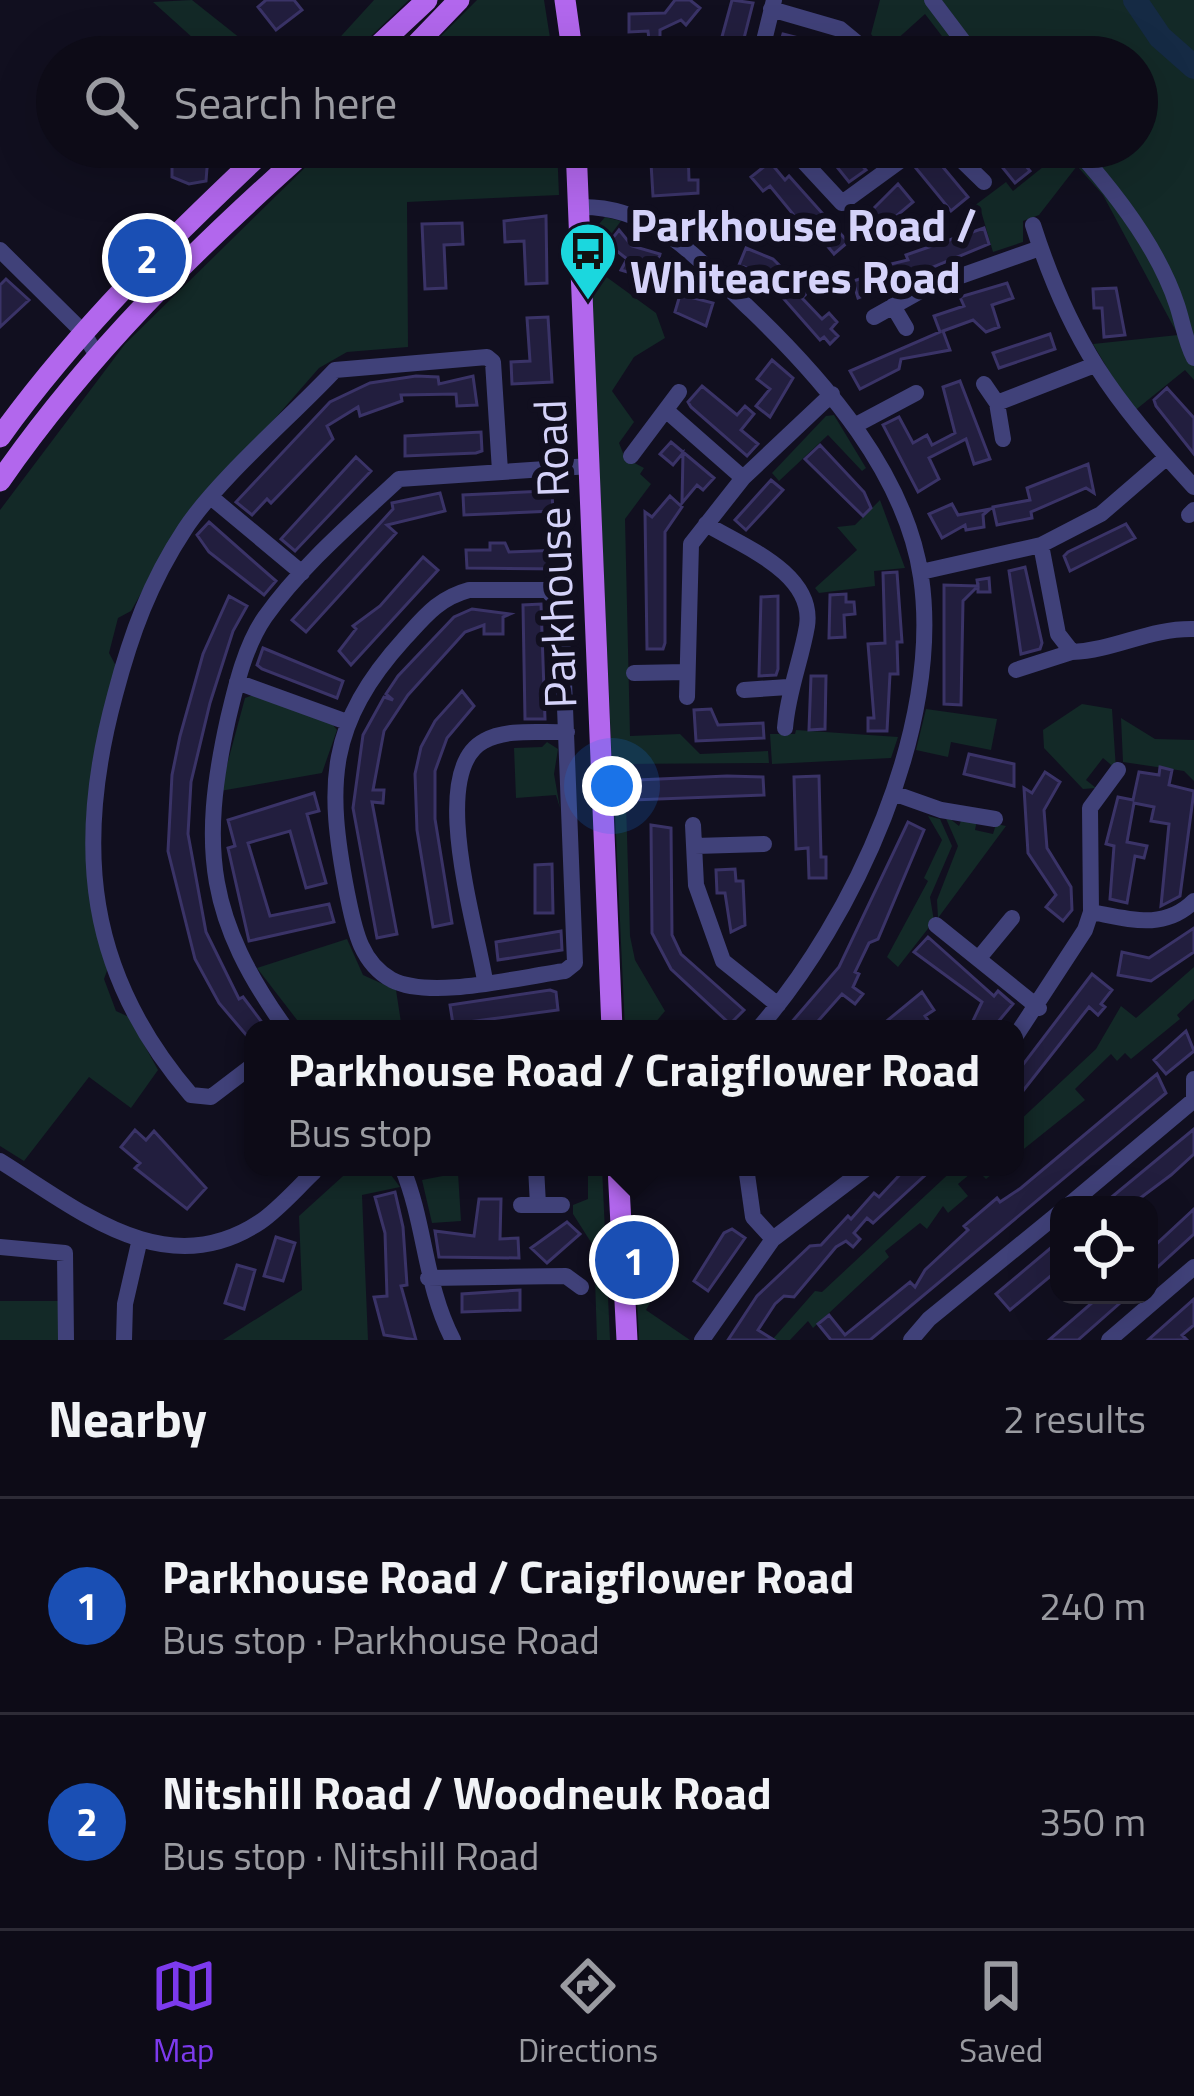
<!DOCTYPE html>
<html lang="en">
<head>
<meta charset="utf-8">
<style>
	body { margin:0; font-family:"Titillium Web",sans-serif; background:#161420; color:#f1f3f6 }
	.controls { position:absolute; right:36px; bottom:36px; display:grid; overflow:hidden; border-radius:24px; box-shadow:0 12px 48px #0002 }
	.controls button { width:108px; height:108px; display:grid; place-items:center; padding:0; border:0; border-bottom:3px solid #2d2b36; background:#0d0b17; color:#f1f3f6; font:60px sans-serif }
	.you { position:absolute; left:612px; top:786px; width:42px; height:42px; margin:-30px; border:9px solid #fff; border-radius:50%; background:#1a73e8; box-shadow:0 0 0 18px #1a73e833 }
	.badge { display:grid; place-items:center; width:78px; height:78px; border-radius:50%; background:#7c3aed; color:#fff; font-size:39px; font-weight:700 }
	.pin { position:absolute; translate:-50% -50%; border:6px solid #fff; box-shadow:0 3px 12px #0006 }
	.popup { position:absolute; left:244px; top:1020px; width:780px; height:156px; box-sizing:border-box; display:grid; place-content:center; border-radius:24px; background:#0d0b17; filter:drop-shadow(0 3px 9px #0005); font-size:39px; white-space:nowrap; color:#9a9ba1 }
	.popup b { font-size:45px; color:#f1f3f6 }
	.popup::after { content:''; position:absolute; left:50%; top:100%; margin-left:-24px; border:24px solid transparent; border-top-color:#0d0b17 }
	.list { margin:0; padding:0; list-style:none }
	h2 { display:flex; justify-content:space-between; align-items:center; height:156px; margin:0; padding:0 48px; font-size:51px }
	h2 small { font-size:39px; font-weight:400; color:#9a9ba1 }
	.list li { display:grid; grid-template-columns:78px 1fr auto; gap:36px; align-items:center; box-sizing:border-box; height:216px; padding:0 48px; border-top:3px solid #2d2b36 }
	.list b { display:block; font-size:45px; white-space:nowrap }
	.list p { margin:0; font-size:39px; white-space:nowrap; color:#9a9ba1 }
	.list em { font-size:39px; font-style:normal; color:#9a9ba1 }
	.icon { flex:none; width:66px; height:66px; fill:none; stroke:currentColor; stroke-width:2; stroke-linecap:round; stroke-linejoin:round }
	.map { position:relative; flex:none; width:1194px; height:1340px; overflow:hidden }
	.search { position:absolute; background:#0d0b17; box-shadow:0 12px 48px #0002; left:36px; right:36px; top:36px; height:132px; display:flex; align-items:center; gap:30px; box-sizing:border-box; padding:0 42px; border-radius:66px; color:#9a9ba1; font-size:45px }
	.sheet { height:588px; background:#0d0b17 }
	nav { display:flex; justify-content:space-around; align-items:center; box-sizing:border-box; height:168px; border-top:3px solid #2d2b36; background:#0d0b17; font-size:33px; color:#9a9ba1 }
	nav a { display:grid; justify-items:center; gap:6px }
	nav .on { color:#7c3aed }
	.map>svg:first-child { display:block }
	.green { fill:#132927 }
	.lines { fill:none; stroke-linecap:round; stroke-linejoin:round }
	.river { stroke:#152a44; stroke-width:24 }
	.building { fill:#221e3e; stroke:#3a3367; stroke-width:3 }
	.minor { stroke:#404179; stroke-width:16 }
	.major { stroke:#b267ed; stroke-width:21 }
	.labels { text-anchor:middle; stroke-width:12; stroke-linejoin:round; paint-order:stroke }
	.poi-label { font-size:45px; font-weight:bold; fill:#d5d3fa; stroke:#110f1f; text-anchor:start }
	.street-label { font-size:45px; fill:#d5d3fa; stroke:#110f1f }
</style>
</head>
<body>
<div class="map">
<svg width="1194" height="1340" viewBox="0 0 1194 1340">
	<rect width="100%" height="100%" fill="#110f1f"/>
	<path class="green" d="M192 0 264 57H214L153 2Z
		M374 0H409L349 57H322Z
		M477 0H544L553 57H420Z
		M880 0H1194V380L1185 370 1133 412 1093 344 1178 335 1103 195 1077 166 1039 215 1023 221V242L993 252 981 211 974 206 1006 182 1013 191 1053 159 1038 147H1137V57H958L925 14 884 51 871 34Z
		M326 147H557L559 195 407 202 408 347 347 352 319 368 176 532 131 611 118 618 109 653 116 666 93 760 86 822 108 968 104 979 116 1011 129 1017 158 1070 131 1108 89 1077 24 1161 0 1146V510L125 344Z
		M605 217 621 221 600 249 601 273 656 313 665 338 634 357 612 391 634 422 619 443 625 458 644 468 640 474 651 484 625 519 630 736 680 734 700 754 768 751 769 763 612 764 589 236Z
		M834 415 866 468 862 471 828 435 779 481 772 473 826 416Z
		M880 500 905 568 874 571 875 586 819 593 815 588 857 550 837 527 855 525Z
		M253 695 330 721 337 730 322 773 220 791 245 698Z
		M1082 704 1112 709 1116 769 1103 758 1086 780 1096 788 1083 789 1044 748 1043 730Z
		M926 709 997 719 991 750 951 742 948 757 916 750Z
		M1121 718 1155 739 1194 740V781L1184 771 1123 762Z
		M796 730 898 737 891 758 772 764 770 734H795Z
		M547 742 558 749 554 774 560 808 556 795 516 798 514 748 542 747Z
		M625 769 630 936 635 960 665 1011 650 1029H625L613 770Z
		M944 814 959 826 963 816 977 820 975 830 993 834 996 824 1006 826 938 918 937 900 958 846Z
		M928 816 940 819 952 846 930 897 934 921 898 967 887 957 928 881 924 878 942 840Z
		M347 939 363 975 396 990 402 1029H304L257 968Z
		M1194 967V999L1177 1015 1180 1019 1131 1059 1125 1053 1117 1061 1111 1054 1075 1089 1085 1100 1015 1156V1125L1096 1049 1121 1006 1136 1018Z
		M353 1167H385L400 1187 362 1195 368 1340H223L302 1290 299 1216Z
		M588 1167H602L610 1340H597L594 1247 573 1214V1205L588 1199Z
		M956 1167H1001L986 1179 976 1169 958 1184 968 1196 948 1213 943 1206 927 1229 920 1223 885 1251 889 1257 813 1328 808 1321 790 1340H772L815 1291 822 1292Z
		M458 1173 461 1221 432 1223 422 1180Z
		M672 1255V1262L646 1280 645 1294 651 1301 646 1310 690 1340H639L635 1257Z
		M0 1301H59L60 1340H0Z"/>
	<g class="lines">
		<path class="river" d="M1135 0 1160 37 1194 67"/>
	</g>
	<path class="building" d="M266 0H294L302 10 276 30 258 7Z
		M675 0H690L700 8 686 25 681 20 660 30V39L649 40 648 31 629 32V14L665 13Z
		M732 0 753 3 741 50 720 44Z
		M783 34 834 47 831 57 777 55Z
		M156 147H230L207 168 206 181 189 184 172 177V165Z
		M667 147H688L689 180H698V193L653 196 651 163 668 162Z
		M821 147H845L866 170 849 182Z
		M986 147 1013 152 1039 147 1022 161 1030 171 1015 183Z
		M932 154 968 197 951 211 915 167Z
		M770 162 785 180 789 176 848 242 834 254 820 237 815 241 770 186 763 191 751 177Z
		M898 184 913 202 881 229 868 214Z
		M546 216 547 283 526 284 524 241 505 242 504 221Z
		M462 223 463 244 444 245 446 288 425 289 422 224Z
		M984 228 989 244 858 298 853 281 863 278 861 271 908 260 906 255Z
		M619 230 632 246 660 254 656 269 686 278 682 295 713 303 706 326 675 312 680 295 659 289 661 282 621 270 627 259 608 244Z
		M746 248 773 259 807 293 802 298 822 319 829 313 837 322 831 329 838 336 830 344 824 337 820 340 762 274 739 265Z
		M6 279 29 300 0 327V285Z
		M1007 283 1013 298 992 305 999 327 986 332 973 320 943 331 950 350 901 359 899 369 860 389 850 371 940 332 934 316 964 306 960 297Z
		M1116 288 1125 335 1104 337 1102 308H1094L1093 289Z
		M548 317 552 382 512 384 511 362 530 361 527 318Z
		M1050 334 1055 349 999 368 993 353Z
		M772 360 793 378 770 417 756 406 770 389 757 379Z
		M416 376 438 377 439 384 473 376 477 405 457 406 456 394 401 395 402 401 360 416 358 407 327 426 333 439 271 503 267 499 252 515 236 502 330 402 370 383Z
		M960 381 990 459 974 464 966 439 929 458 939 479 918 492 883 425 899 417 913 443 927 435 932 445 955 433 943 387Z
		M702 386 737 415 745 406 754 414 741 430 758 444 747 456 691 407 688 402Z
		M1167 388 1194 418V454L1156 406 1154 400Z
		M481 432 482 451 476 453 405 456V436Z
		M671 442 714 478 703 490 697 485 682 503 683 453 673 465 660 454Z
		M820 445 864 492 871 508 863 516 805 459Z
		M356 457 371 471 295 551 281 539Z
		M1088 464 1094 493 1086 488 1031 512 1032 518 997 525 993 507 1030 500 1027 488Z
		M771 480 783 490 746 530 735 520Z
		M546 491 552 493 553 511 464 515 463 495Z
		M440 493 445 511 387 525 396 533 306 632 292 620 393 509 392 503Z
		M670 496 682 507 665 532V643L663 649H647L645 512 652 517Z
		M952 504 958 515 990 509 983 515 984 527 966 530 965 525 942 538 929 514Z
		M209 522 276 581 264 595 209 552 197 535Z
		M1126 524 1135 538 1070 571 1064 556 1068 552Z
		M490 543H505L509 552 562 550V569L467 568 466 550H490Z
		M423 557 438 570 351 665 339 651 356 629 353 626 380 606Z
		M1025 567 1042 643 1040 649 1021 654 1009 571Z
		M897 572 902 642H897L898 674H890L887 731H868V718H874L868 644 885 643 883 573Z
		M989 578 990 592H978V586L963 601 961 705 944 704V585L978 586 977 580Z
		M846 594V602H854L855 614 844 615 845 637 829 638 830 595Z
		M229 596 247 606 233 631 210 703 191 782 188 834 206 932 239 999 243 997 267 1029H253V1043L219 1003 195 959 168 851 172 775 180 736 203 654Z
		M778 596V669L776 675 759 676 761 597Z
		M541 604 545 719H525L523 605Z
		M472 609 510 614 503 617V634H484V625L465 632 408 695 384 731 373 790H384L383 803 372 802 397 934 377 938 353 808 363 735 384 697 393 700 386 694 398 676 454 617Z
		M263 648 343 681 337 698 262 669 257 665Z
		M811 676H826L825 729 809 730Z
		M462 691 474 706 447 738 435 771V819L452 923 433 927 417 830 415 774 421 747 435 721Z
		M711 709 718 725 763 723 764 738 696 741 694 710Z
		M969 754 1014 764V786L964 774Z
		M1160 767 1172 770 1169 785 1194 791 1180 896 1161 906 1169 824 1151 821 1154 807 1134 803 1127 842 1147 846 1144 858 1135 856 1127 903 1110 899 1114 846 1106 844 1118 797 1133 800 1139 772 1159 775Z
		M1045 772 1060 782 1044 810 1047 848 1071 887 1072 910 1063 921 1046 907 1056 895 1028 853 1024 788 1032 793Z
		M727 776 763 777 764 795 633 800 632 782 637 780Z
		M819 776 821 857H826V878H809L808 848 796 849 794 777Z
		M314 793 319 811 307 814 326 883 306 888 290 831 248 843 270 916 329 904 334 922 249 941 228 848 235 846 228 820Z
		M908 822 924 830 878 939 869 943 855 972 859 974 853 987 863 994 855 1004 842 994 811 1029H795L790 1024 839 967Z
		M651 825 671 828 672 935 681 954 744 1010 730 1024 671 969 652 933Z
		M552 864 553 913H535V865Z
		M735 869 736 881H743L745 925 731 932 725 893H717L716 870Z
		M1194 928V952L1151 981 1118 975 1122 952 1149 958Z
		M561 931 562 950 498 960 496 942Z
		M928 937 994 996 998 991 1013 1004 992 1029H969L982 1002 914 952Z
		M1092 974 1112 990 1101 1004 1105 1007 1098 1015 1089 1007 1015 1101V1075Z
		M550 990 556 992 558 1010 453 1024 450 1005Z
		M922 992 934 1010 925 1016 934 1029H877Z
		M1186 1031 1194 1051 1166 1074 1154 1060Z
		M1157 1074 1166 1093 870 1340H831L818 1324 829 1315 845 1335 910 1282 915 1287 925 1270 968 1230 964 1226 997 1198 1000 1202 1021 1188Z
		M1194 1129V1154L1171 1175 1131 1205H1102Z
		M135 1130 146 1140 154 1131 206 1188 187 1209 135 1168 140 1163 121 1147Z
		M907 1167H934L873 1223 867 1218 854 1233 860 1239 853 1247 846 1241 836 1247 794 1297 784 1296 775 1304 758 1330 774 1340H728L757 1296 810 1246 821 1245 848 1216 851 1219 874 1193 879 1197Z
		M395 1192 403 1227 407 1285 401 1286 416 1340 384 1335 374 1297 387 1296 385 1233 375 1197Z
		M479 1199H501L500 1239 518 1238 519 1258 439 1257 435 1231 474 1236Z
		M1194 1209V1234L1149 1275V1251Z
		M567 1222 580 1234 547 1263 531 1248Z
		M732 1229 745 1238 708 1291 694 1281 724 1233Z
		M276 1237 295 1243 283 1281 264 1276Z
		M1059 1241V1269L1010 1310 996 1294Z
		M237 1265 255 1270 244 1309 225 1303Z
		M520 1290V1310L462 1312V1294Z
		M1101 1295H1129L1078 1340H1049Z
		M1194 1299V1325L1182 1335 1187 1340H1148Z"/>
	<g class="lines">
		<path class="minor" d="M932 0 975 57
			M771 9 840 29 874 57
			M760 57 774 0
			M790 147 842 203 919 147
			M948 147 984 182
			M1074 147C1114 191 1158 247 1177 305 1183 323 1185 340 1194 358
			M579 207C656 205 700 262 752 311 824 380 906 474 921 577 943 726 854 919 758 1029
			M1033 225C1071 343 1111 397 1194 487
			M0 250 83 332 96 354
			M893 306 906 328
			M874 317 924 289 1040 248
			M984 384 997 403 1003 439
			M997 403 1092 366
			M668 412 743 478
			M854 426 916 393
			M631 456 679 392
			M212 498 302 573
			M1189 515 1194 510
			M706 524C742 546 815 573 807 626 801 661 788 691 785 728
			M1041 545 1058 634 1072 652C1116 650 1149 628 1194 629
			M921 572 1041 545 1101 514 1167 457
			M469 590H547L561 605 575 963 565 971C519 977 432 1000 392 980 359 962 354 926 347 893 326 784 327 724 405 638 425 616 439 598 469 590Z
			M1016 670 1072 652
			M634 673 686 672
			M237 682 347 722
			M744 690 788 687
			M687 697 691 544 743 478 832 394
			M893 793 941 810 995 819
			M693 825 696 885 723 961 778 1005
			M695 846 764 844
			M1091 912C1129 919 1164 931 1194 901
			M936 925 1039 1008
			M979 958 1012 918
			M485 981C477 928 427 771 484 741 507 728 541 733 567 732
			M286 1029C208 920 199 850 228 719 236 685 245 646 265 617 302 565 353 522 399 479L590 466
			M1015 1037 1085 930 1091 912 1090 808 1118 770
			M253 1065 211 1097 191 1095C86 973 74 846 115 695 131 634 150 582 185 529 217 480 293 415 335 370L487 357 493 362 500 471
			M1194 1079V1099
			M0 1161C79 1210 166 1285 260 1222 279 1209 297 1188 314 1172
			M402 1167C426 1225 424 1284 453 1340
			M746 1167 753 1217 773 1239
			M521 1205H538L536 1167
			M538 1205H562
			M1069 1205 1194 1100
			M0 1247 65 1253 66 1340
			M428 1278 566 1276 581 1287
			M124 1340 125 1304 139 1243
			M702 1340 773 1239 868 1167
			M911 1340 929 1319 1059 1213
			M1109 1340 1194 1267"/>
		<path class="major" d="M565 0 573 57
			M366 57 427 0
			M404 57 459 0
			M576 147 612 1029
			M0 437C77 330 172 237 268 147
			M0 481C88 354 195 249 310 147
			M618 1167 627 1340"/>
	</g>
	<defs>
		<symbol id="bus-pin" viewBox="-11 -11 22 30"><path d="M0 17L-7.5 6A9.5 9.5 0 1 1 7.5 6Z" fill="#1bd7de" stroke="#110f1f"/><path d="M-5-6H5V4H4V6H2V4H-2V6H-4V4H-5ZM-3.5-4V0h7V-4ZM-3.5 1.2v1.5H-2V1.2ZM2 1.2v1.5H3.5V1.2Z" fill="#111"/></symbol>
	</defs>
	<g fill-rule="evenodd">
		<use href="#bus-pin" x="555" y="218" width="66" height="90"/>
	</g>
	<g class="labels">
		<g class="poi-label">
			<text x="630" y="241">Parkhouse Road /<tspan x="630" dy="52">Whiteacres Road</tspan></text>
		</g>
		<g class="street-label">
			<text transform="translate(555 554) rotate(-92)" y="16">Parkhouse Road</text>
		</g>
	</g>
</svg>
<div class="controls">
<button><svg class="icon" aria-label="locate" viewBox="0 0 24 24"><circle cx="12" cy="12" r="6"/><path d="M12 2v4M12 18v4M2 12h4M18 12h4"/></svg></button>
</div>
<div class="you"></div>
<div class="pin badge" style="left:634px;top:1260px;background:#1a4fb4">1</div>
<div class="popup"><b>Parkhouse Road / Craigflower Road</b>Bus stop</div>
<div class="pin badge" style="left:147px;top:258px;background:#1a4fb4">2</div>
<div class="search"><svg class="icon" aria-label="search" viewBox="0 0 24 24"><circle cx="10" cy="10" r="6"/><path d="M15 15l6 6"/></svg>Search here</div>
</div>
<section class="sheet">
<h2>Nearby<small>2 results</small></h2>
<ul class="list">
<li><span class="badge" style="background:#1a4fb4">1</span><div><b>Parkhouse Road / Craigflower Road</b><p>Bus stop · Parkhouse Road</p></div><em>240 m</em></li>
<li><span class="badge" style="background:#1a4fb4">2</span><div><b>Nitshill Road / Woodneuk Road</b><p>Bus stop · Nitshill Road</p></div><em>350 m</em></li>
</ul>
</section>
<nav>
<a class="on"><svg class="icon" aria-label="map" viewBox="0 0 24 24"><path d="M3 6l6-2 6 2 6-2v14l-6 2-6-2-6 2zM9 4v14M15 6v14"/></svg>Map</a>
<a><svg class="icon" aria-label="directions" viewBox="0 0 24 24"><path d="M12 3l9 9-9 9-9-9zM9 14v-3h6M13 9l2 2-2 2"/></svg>Directions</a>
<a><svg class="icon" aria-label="saved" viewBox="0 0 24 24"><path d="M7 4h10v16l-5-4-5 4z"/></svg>Saved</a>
</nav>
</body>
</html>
